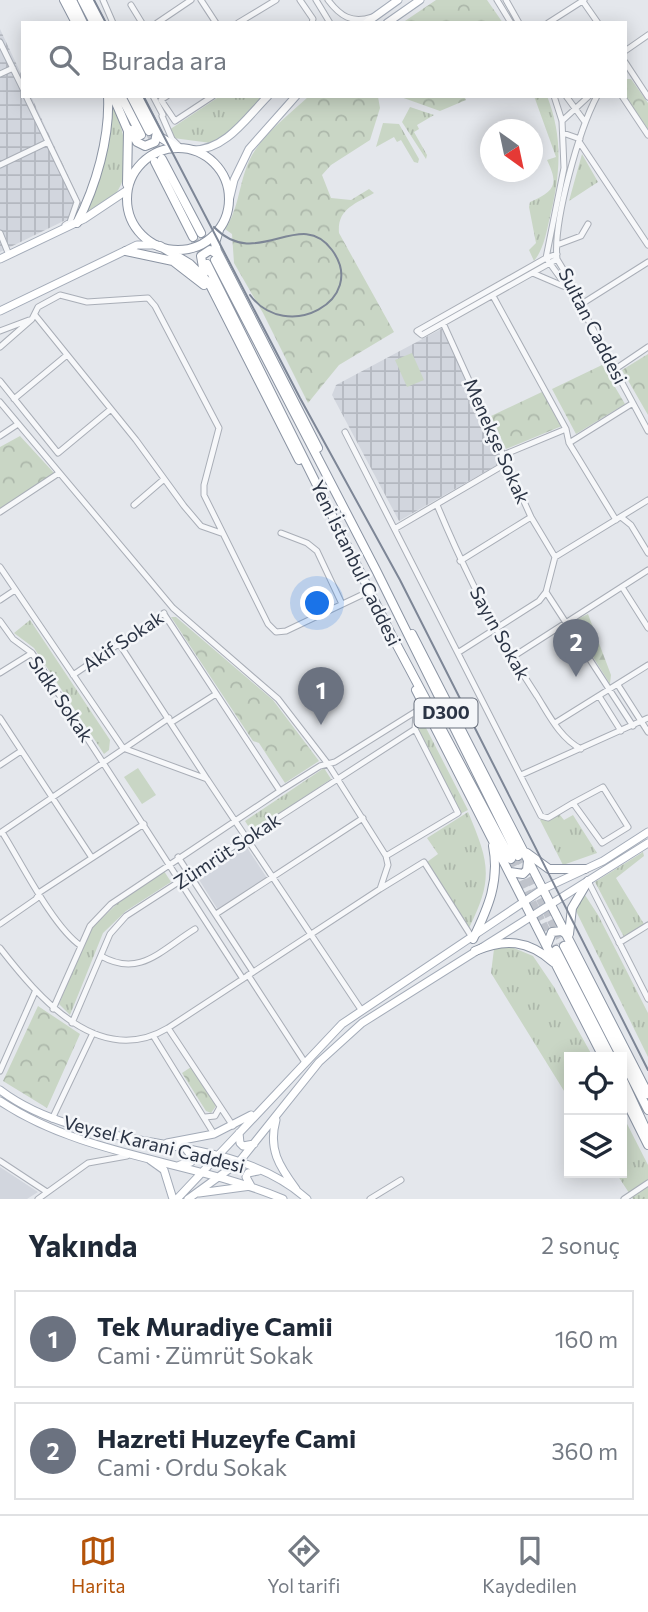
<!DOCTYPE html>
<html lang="tr">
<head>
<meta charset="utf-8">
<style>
	body { margin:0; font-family:Commissioner,sans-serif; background:#f6f6f7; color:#1f2937 }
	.controls { position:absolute; right:21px; bottom:21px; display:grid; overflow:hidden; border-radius:0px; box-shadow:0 4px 18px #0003 }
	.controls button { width:63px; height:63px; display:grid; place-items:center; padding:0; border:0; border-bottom:2px solid #e0e1e3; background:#fff; color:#1f2937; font:35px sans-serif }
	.compass { position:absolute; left:480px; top:119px; width:63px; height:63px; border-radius:50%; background:#fff; box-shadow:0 4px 18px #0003; rotate:147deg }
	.you { position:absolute; left:318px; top:604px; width:24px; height:24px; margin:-18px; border:5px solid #fff; border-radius:50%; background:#1a73e8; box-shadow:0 0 0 10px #1a73e833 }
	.badge { display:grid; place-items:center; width:46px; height:46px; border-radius:50%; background:#b45309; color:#fff; font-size:23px; font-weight:700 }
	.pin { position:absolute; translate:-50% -58px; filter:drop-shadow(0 2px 4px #0008) }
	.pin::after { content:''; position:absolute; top:37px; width:24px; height:21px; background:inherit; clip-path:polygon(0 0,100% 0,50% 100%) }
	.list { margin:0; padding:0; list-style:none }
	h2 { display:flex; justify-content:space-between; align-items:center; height:91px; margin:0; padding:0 28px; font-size:30px }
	h2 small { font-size:23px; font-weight:400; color:#747a83 }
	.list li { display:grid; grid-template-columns:46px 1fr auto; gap:21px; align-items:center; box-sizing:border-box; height:98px; margin:0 14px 14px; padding:0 14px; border:2px solid #e0e1e3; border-radius:0px }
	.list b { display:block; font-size:26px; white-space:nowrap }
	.list p { margin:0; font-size:23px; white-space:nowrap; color:#747a83 }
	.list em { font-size:23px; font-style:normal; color:#747a83 }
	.icon { flex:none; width:38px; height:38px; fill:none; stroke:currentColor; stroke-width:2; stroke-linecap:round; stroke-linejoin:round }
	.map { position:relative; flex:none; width:648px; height:1199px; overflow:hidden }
	.search { position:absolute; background:#fff; box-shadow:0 4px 18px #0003; left:21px; right:21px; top:21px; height:77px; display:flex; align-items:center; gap:18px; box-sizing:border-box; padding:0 24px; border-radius:0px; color:#747a83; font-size:26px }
	.sheet { height:315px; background:#fff }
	nav { display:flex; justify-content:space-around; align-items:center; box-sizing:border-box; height:98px; border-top:2px solid #e0e1e3; background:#fff; font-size:19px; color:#747a83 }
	nav a { display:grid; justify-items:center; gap:4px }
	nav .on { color:#b45309 }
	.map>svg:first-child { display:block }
	.built { fill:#d2d6de }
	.industrial { fill:url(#industrial-grid) }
	.grass { fill:url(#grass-tufts) }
	.forest { fill:url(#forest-firs) }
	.park { fill:url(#park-crowns) }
	.garden { fill:#c9d6c5 }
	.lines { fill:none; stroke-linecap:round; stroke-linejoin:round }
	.highway-tunnel { stroke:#bfc3cb; stroke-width:8; stroke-dasharray:8 4; stroke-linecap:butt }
	.minor-casing { stroke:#a9aeb7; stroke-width:7 }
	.major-casing { stroke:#a3abb8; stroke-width:9 }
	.highway-casing { stroke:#8b94a3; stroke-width:10 }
	.minor { stroke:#f7f8fa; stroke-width:5 }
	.major { stroke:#fff; stroke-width:7 }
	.highway { stroke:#fff; stroke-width:8 }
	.tram { stroke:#7d8696; stroke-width:2 }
	.labels { text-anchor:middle; stroke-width:5; stroke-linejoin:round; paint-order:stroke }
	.shield { fill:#f4f6f9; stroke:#676e7b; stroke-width:2 }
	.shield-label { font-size:18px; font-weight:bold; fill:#2b3445 }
	.street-label { font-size:19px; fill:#2b3445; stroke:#f4f6f9 }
</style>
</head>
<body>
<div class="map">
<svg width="648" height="1199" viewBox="0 0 648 1199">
	<defs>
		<pattern id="industrial-grid" width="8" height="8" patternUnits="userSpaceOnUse" patternTransform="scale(1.75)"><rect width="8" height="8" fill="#d2d6de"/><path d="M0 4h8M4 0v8" fill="none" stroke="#b4b8c0"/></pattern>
		<pattern id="grass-tufts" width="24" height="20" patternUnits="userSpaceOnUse" patternTransform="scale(1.75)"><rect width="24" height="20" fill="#c9d6c5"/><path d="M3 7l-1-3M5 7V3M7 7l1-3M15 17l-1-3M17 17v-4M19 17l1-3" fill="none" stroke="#adb8ab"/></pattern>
		<pattern id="forest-firs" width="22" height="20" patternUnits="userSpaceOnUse" patternTransform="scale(1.75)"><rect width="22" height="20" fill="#c9d6c5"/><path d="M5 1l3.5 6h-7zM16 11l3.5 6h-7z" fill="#adb8ab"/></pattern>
		<pattern id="park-crowns" width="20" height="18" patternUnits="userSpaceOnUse" patternTransform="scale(1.75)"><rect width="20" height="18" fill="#c9d6c5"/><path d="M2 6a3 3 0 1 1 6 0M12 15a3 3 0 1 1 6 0" fill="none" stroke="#adb8ab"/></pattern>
	</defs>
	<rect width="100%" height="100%" fill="#e4e7ec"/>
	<path class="built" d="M246 846 267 878 218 910 198 878Z
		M0 1167 38 1192 27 1199H0Z"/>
	<path class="industrial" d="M0 29 23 78V96H31L81 203 76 215 0 252Z
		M443 328 504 461 399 521 332 395 336 385Z"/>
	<path class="grass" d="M220 96H265L221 139 211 143 173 138 169 130Z
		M534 96H547C564 139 560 177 549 221 546 235 543 250 534 261L529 250 536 243 529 207 530 202C555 191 559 185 547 160L556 157Z
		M112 103C124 129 136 173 112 198 105 205 93 211 84 216L101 170Z
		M410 107 434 115 417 125 419 129 414 132 427 155 426 159 402 122Z
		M383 123 399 124 419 159 418 163 414 162 401 140 397 142 394 137 376 147Z
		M582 154 598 182 569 201Z
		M30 620 110 740 109 750 104 754 34 648 14 633Z
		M423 722 468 810 460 814 415 726Z
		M324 768 331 779 252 832 245 821Z
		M556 810 564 820 573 815 597 853 563 865 540 820Z
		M468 812C489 862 494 878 469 928L427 862 438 854 427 838Z
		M643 852 644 856 616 878 644 924 624 937 595 882Z
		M164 871 171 882 126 911 103 933 70 1015 59 1004 90 930 126 895Z
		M583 892 598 915 648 1013V1057L576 911Z
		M509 946 533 956 554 987 593 1057H569V1099L491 973 494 949Z
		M622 1114 648 1165V1199H633L616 1173H622Z"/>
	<path class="forest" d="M588 614 611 675 610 684 571 622Z"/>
	<path class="park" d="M436 0H487L503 23H402Z
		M625 79H631L648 103V129L625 96Z
		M309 96 378 97 380 108 370 140 331 165 322 175 331 198 351 200 369 189 374 193C355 204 337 209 339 233L394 332 339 365 308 403 263 313 234 263 232 234 225 229C239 209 239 183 249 161 261 135 288 116 309 96Z
		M398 96H464L466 100 440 111Z
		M648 354V415L622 370Z
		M602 365 625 404 576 434 552 389Z
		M544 391 562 426 506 449 491 416Z
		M20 436 55 474 0 509V447Z
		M171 617H176L273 700 319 761 285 783 259 743 253 741Z
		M38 1006 80 1034 47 1108 3 1081Z
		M191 1067 216 1106 211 1113 206 1111 182 1073Z"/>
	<path class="garden" d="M412 353 424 380 407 387 395 360Z
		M138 768 156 795 142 804 124 777Z"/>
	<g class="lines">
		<path class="highway-tunnel" d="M149 131 162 159
			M144 141 155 162
			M201 233 212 254
			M193 237 205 259
			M518 856 564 946
			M511 859 556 950"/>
		<defs>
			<path id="minor" d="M103 0 113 23
				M201 0 216 23
				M300 0 313 19 312 23
				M316 0 330 23
				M328 0C340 16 352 24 372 17
				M497 0 511 23
				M506 0 519 23
				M582 0 598 23
				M131 5 142 23
				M157 23 191 0
				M238 23 276 0
				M548 23 584 0
				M0 42 23 89
				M625 51 648 35
				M625 62 648 97
				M0 74 13 68
				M26 96 77 202 70 222 65 225
				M153 96 163 115
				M167 96 161 100 175 121 213 96
				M566 96 585 122
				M622 96 648 135
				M162 116 172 139 181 148
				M562 121 589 96
				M563 133 580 139
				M580 143 648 245
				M0 165 48 142
				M0 233 9 255
				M557 245 581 236 588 224
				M557 254 546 258 580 305
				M557 259 580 297V305L648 431
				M535 274 563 286
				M493 296 566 429 569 443 616 520
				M580 305 648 262
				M35 315 136 440 184 506 201 526 221 533
				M443 323 531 517 555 557
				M0 331 29 320
				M417 331 422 335 557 259C553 221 579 130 597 96
				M417 331 546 258 564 168 562 121 554 96
				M0 347 32 319 38 307 60 295 87 302 148 298 155 306 219 428 204 485V495L268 624 276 632 286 631 370 591
				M614 370 648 347
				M0 381 58 453 111 409
				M14 399 67 355
				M0 402 173 608 278 699 328 764 386 856 388 865 380 889 168 1028C99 1069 39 998 0 948
				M345 432 541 816 548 818 573 803 602 843 628 827 603 787 573 803
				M0 436 18 424
				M569 443 633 403
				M503 455 566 429
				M134 505 163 480
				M437 505C465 572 497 636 537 696 549 715 560 738 581 749
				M0 512 59 473
				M621 517 631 525 648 553
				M396 528 507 463
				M281 533 307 543 317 551 342 604
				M460 561 531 517
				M0 567 123 748 207 779 362 1011
				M622 587 648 628
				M546 592 633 726
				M0 600 15 590
				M164 614 280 791
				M0 621 13 639 32 653 243 979
				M120 645 207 779
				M459 652 539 601 546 592 555 557 648 500
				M511 658 648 570
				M0 673 32 653
				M73 675 164 613
				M618 685 648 732
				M599 696 621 731
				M0 718 92 858
				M172 722 216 694
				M555 723 648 665
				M0 765 21 751
				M521 775 648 718
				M2 832C21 862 53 927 81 946
				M0 833 169 718
				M386 856 458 813 415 729
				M178 857 253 972
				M588 881 648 999
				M380 889 424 862 473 939
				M216 914 363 818
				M0 924 36 899 40 892 144 824
				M619 943 648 925
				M101 956C140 978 161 950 195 929
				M248 975 304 1061
				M53 1009 90 926 111 904 280 791 320 766 335 762 423 707
				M72 1023 110 934 126 916 415 729 416 712
				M168 1028 233 1126
				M154 1037 214 1134
				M0 1071 35 992
				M205 1117 215 1116 220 1107
				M52 1119 93 1033
				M0 1161 47 1192
				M38 1199 88 1163 127 1156
				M370 1199 401 1180
				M624 1199 648 1183"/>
			<path id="major" d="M366 23 398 0
				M387 23 420 0
				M193 150C226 150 247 117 268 96
				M229 201 234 180 249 149 296 96
				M0 259 84 219 126 191
				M0 311 137 245H157
				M0 1090C90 1158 227 1127 307 1199
				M0 1101C84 1157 191 1160 283 1199
				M276 1120C268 1149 279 1166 296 1189
				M239 1133 240 1143 243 1146 254 1144
				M167 1143 214 1134 251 1115
				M150 1160 164 1170 173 1199
				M180 1165 191 1162 192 1157 186 1149
				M199 1193 251 1186 246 1177 248 1173 258 1171
				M177 1199 342 1024 543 889 603 861 648 832
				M188 1199 239 1162 319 1062 362 1023 648 843"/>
			<path id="highway" d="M64 0 76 23
				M72 0 83 23
				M82 0 94 23
				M89 0 101 23
				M113 96 128 131 127 184
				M121 96 141 135
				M131 96 149 131
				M139 96 160 137 176 147
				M130 130 137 142 145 146 155 142 157 132
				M127 199a51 51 0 1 1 102 0a51 51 0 1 1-102 0Z
				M162 159 201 233
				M155 162 193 237
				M77 223C96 186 110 138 108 96
				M219 230 215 243 217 251 318 448
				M160 246 190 264 209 283 299 460
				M126 251 173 261 204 285
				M215 260 376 570 518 856
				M207 264 392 636 511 859
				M204 273 201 256 210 250 219 255
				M412 634 648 1094
				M416 690 603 1057
				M527 853 549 869H585
				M510 872 523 874 527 870 528 861
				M569 934 572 908 588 881
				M473 939C488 908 500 881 493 846
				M547 945 552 932 562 931 568 936
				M564 946 621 1057
				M556 950 611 1057
				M475 951C505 938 528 940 553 962
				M622 1059 648 1110
				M622 1078 648 1134
				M622 1093 648 1145"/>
		</defs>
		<use href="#minor" class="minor-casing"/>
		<use href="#major" class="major-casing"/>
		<use href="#highway" class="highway-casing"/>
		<use href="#minor" class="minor"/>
		<use href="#major" class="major"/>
		<use href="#highway" class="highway"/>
		<path class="tram" d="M94 0 106 23
			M143 96 300 398 400 580 648 1070
			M214 227C257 272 300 206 332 250 369 300 286 344 250 295"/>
	</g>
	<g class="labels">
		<rect class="shield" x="414.5" y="698.5" width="63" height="29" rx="5"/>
		<g class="shield-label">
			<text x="446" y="719">D300</text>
		</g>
		<g class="street-label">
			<text transform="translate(593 326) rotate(63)" y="7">Sultan Caddesi</text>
			<text transform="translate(497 441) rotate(66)" y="7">Menekşe Sokak</text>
			<text transform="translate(356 563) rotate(64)" y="7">Yeni İstanbul Caddesi</text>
			<text transform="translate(500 633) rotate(61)" y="7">Sayın Sokak</text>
			<text transform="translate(123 641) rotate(-34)" y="7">Akif Sokak</text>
			<text transform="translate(61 699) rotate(56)" y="7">Sıdkı Sokak</text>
			<text transform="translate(227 851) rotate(-33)" y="7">Zümrüt Sokak</text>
			<text transform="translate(154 1144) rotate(14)" y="7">Veysel Karani Caddesi</text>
		</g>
	</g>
</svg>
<div class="controls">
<button><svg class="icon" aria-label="locate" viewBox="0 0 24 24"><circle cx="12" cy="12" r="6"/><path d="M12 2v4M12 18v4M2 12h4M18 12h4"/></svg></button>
<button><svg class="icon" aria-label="layers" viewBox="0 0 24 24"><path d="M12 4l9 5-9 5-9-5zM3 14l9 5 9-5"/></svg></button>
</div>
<svg class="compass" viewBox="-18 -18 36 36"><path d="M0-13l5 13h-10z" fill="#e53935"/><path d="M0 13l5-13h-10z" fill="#747a83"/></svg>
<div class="you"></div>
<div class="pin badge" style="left:321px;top:725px;background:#6b7280">1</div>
<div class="pin badge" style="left:576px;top:677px;background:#6b7280">2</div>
<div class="search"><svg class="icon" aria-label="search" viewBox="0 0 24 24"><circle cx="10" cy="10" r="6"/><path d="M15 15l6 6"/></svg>Burada ara</div>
</div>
<section class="sheet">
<h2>Yakında<small>2 sonuç</small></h2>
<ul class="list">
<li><span class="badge" style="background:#6b7280">1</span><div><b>Tek Muradiye Camii</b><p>Cami · Zümrüt Sokak</p></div><em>160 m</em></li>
<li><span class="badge" style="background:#6b7280">2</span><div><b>Hazreti Huzeyfe Cami</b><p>Cami · Ordu Sokak</p></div><em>360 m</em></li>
</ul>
</section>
<nav>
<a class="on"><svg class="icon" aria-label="map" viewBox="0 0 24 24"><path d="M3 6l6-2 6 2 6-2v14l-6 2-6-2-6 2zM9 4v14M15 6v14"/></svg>Harita</a>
<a><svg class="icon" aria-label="directions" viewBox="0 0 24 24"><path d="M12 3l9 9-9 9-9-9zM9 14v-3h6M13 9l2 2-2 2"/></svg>Yol tarifi</a>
<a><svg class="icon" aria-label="saved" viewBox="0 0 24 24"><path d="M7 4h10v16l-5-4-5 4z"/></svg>Kaydedilen</a>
</nav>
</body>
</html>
